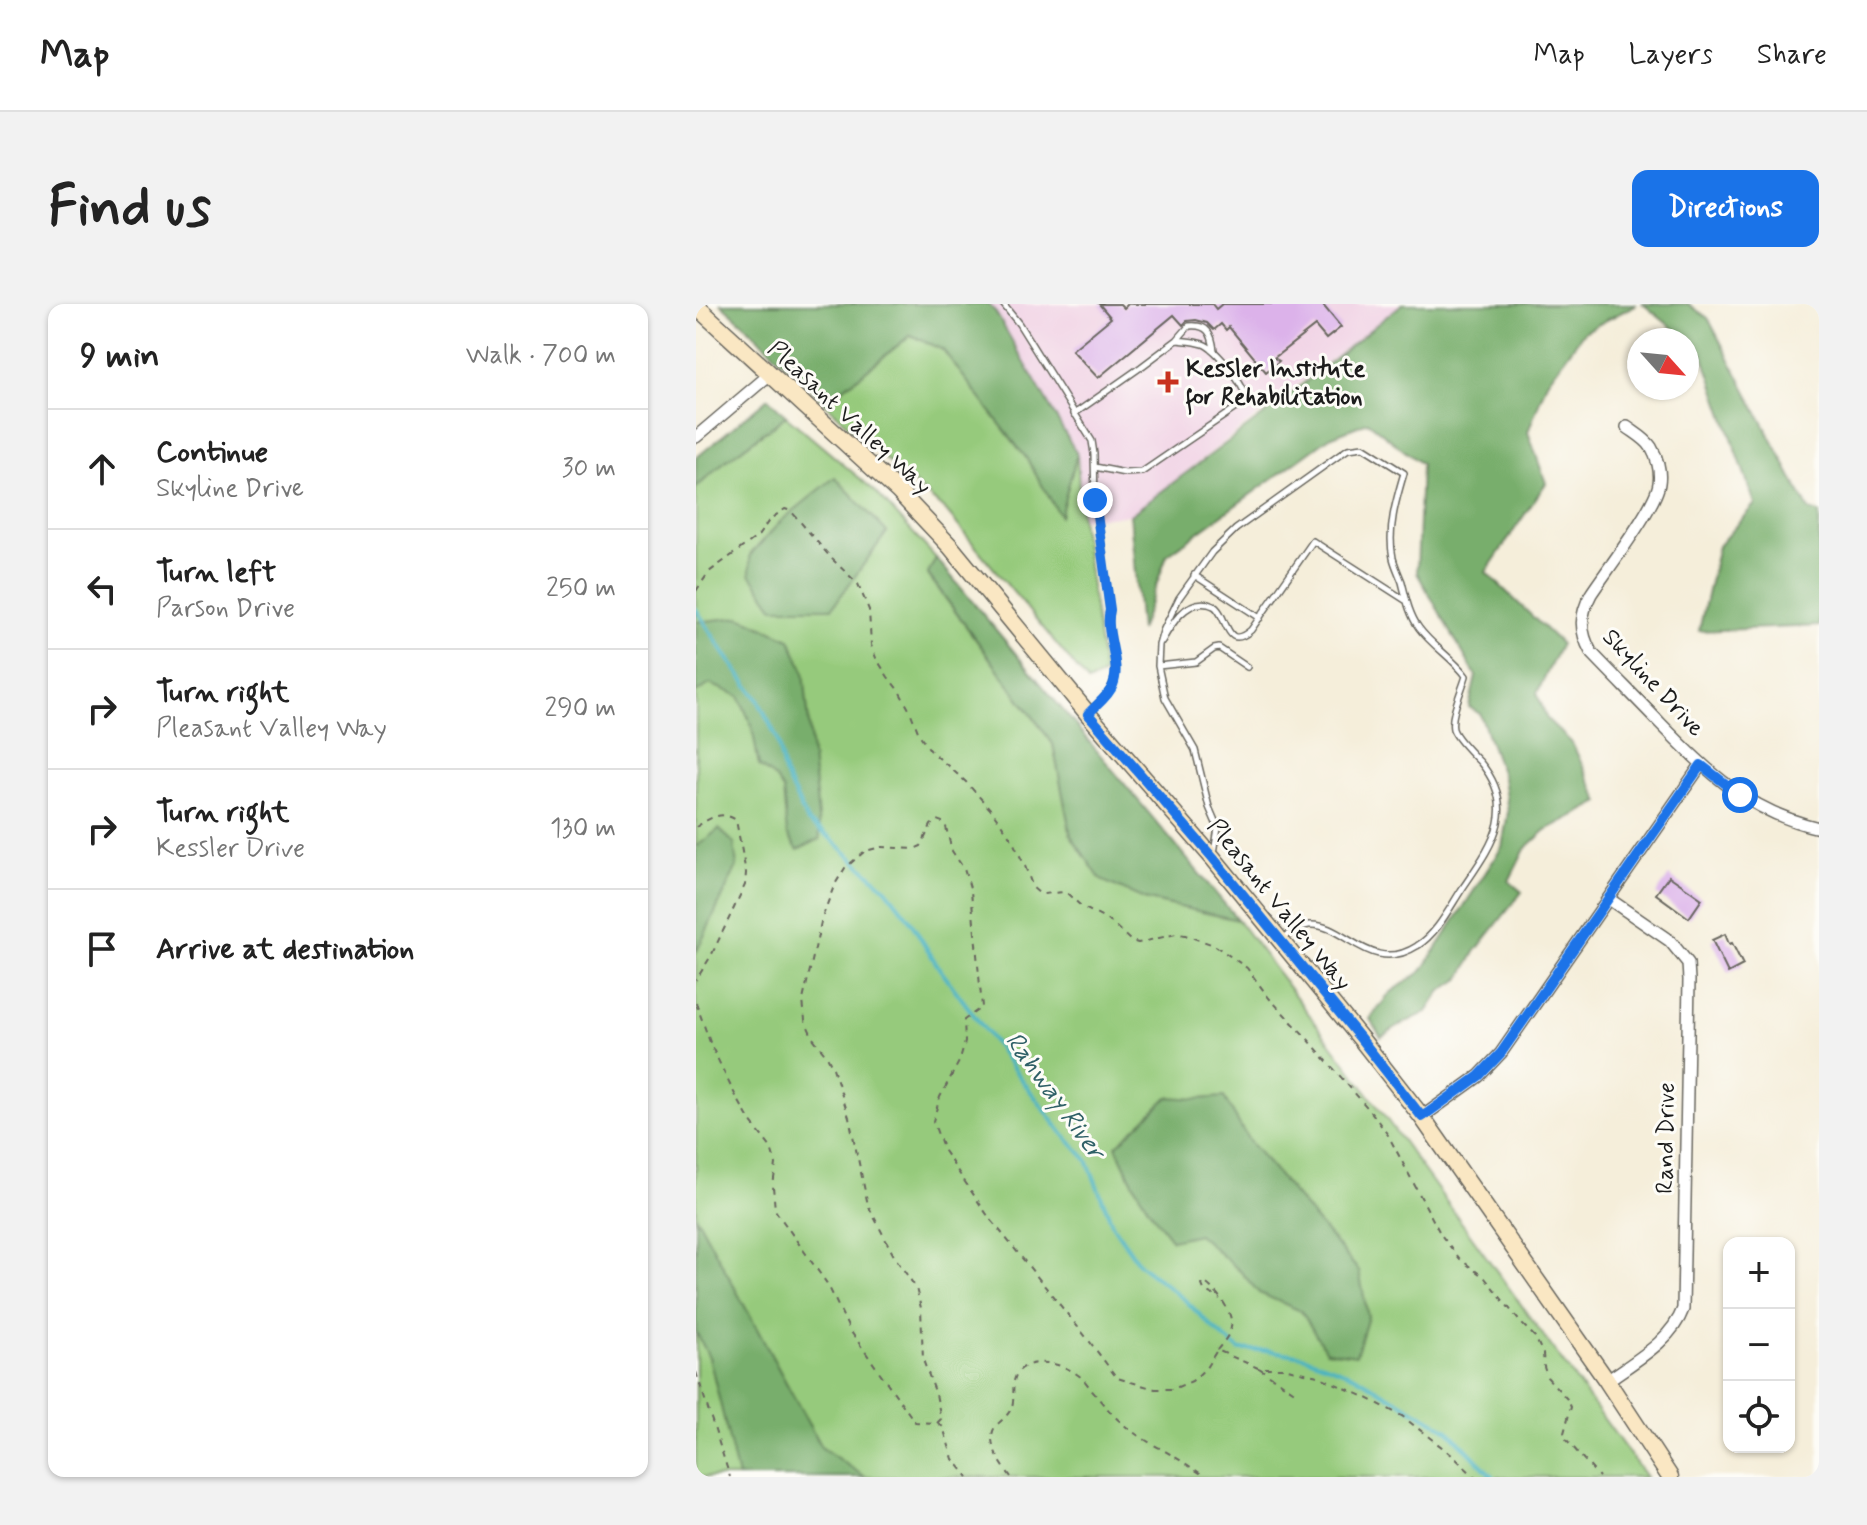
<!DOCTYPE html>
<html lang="en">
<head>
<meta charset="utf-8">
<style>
  body { margin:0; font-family:Mynerve,sans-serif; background:#f2f2f2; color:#222 }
  .controls { position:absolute; right:24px; bottom:24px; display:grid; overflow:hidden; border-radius:16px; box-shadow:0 2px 6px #0004 }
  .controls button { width:72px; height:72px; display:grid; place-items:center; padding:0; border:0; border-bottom:2px solid #e0e0e0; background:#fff; color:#222; font:40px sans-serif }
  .compass { position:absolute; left:931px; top:24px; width:72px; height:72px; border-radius:50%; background:#fff; box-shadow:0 2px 6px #0004; rotate:117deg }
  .stop { position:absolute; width:24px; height:24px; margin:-18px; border:6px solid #1a73e8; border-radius:50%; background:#fff }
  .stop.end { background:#1a73e8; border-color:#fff; box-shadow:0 2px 8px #0008 }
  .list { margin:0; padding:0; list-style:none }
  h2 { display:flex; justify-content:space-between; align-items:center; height:104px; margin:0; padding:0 32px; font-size:34px }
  h2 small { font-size:26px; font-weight:400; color:#767676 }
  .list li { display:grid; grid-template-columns:52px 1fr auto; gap:24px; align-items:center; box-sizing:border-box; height:120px; padding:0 32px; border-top:2px solid #e0e0e0 }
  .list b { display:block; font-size:30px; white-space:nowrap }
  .list p { margin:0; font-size:26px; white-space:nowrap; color:#767676 }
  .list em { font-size:26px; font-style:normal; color:#767676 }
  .icon { flex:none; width:44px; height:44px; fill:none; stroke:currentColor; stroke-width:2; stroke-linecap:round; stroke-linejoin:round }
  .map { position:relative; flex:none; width:1123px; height:1173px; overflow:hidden; border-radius:16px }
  header { display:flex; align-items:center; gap:48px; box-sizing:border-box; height:112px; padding:0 40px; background:#fff; border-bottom:2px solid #e0e0e0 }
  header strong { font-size:38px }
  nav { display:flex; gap:44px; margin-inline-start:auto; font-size:28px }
  .intro { display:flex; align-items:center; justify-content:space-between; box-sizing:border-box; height:192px; padding:0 48px }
  h1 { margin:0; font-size:56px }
  .button { padding:20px 36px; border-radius:16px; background:#1a73e8; color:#fff; font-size:28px; font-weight:700 }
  main { display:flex; gap:48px; padding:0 48px }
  aside { flex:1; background:#fff; border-radius:16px; box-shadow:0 2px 6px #0004 }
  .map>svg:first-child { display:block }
  .built { fill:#f0d0e4 }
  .green { fill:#96ca7c; stroke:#59734c; stroke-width:2 }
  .forest { fill:#78ae6c; stroke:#4a6544; stroke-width:2 }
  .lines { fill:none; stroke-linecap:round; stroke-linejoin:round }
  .stream { stroke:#46b2c2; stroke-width:4 }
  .building { fill:#dcb2ea }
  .service-casing { stroke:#68665e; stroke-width:8 }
  .minor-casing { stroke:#68665e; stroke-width:14 }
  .secondary-casing { stroke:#68665e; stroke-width:19 }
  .path { stroke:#68665e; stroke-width:2; stroke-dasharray:6 6; stroke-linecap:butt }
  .service { stroke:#fff; stroke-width:5 }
  .minor { stroke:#fff; stroke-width:11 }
  .secondary { stroke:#fae7c3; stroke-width:16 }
  .route { stroke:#1a73e8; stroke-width:10 }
  .poi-dot { fill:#c8321e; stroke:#fdfcf7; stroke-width:3 }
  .labels { text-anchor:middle; stroke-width:6; stroke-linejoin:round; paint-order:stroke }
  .poi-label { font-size:24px; font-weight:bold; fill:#1c1c1c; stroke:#fdfcf7; text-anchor:start }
  .street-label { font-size:24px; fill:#1c1c1c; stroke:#fdfcf7 }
  .water-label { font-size:26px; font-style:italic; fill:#2f6067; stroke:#fdfcf7 }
</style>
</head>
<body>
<header>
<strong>Map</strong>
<nav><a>Map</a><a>Layers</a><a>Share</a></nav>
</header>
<div class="intro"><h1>Find us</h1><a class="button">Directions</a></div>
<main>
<aside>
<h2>9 min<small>Walk · 700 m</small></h2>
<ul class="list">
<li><svg class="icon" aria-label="ahead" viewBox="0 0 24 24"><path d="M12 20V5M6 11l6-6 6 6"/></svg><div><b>Continue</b><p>Skyline Drive</p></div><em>30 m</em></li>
<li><svg class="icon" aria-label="left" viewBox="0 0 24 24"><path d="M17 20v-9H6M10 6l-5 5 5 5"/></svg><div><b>Turn left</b><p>Parson Drive</p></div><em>250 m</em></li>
<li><svg class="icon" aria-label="right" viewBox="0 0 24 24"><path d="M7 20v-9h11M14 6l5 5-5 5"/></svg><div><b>Turn right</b><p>Pleasant Valley Way</p></div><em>290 m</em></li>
<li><svg class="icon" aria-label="right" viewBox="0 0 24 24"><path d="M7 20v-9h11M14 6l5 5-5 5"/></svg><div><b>Turn right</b><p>Kessler Drive</p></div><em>130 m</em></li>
<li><svg class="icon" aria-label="arrive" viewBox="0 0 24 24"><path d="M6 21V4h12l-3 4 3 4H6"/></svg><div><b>Arrive at destination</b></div></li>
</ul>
</aside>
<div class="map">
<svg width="1123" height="1173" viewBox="0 0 1123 1173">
  <rect width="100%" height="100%" fill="#fdfcf7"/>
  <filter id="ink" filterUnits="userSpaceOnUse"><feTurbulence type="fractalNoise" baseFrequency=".0125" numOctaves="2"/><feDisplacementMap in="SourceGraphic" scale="16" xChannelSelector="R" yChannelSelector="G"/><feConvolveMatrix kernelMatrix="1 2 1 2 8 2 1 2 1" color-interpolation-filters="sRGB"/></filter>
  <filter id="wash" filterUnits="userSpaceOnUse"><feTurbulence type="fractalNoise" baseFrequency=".006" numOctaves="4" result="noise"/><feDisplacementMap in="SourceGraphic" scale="32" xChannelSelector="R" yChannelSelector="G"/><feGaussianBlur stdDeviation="1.8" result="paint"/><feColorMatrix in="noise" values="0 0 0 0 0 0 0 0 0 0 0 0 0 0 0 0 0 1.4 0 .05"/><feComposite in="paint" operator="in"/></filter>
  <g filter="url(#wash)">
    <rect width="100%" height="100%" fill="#f5eeda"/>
    <path class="built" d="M293,0H706L434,211L385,215L381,150L299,7Z"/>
    <path class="green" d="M215,31L247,46L331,155L364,211L381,150L385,215L408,370L392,378L250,207L168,137L129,99Z
      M90,112L180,188L240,254L232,271L357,440L375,532L448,595L542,616L655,766L950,1173H0V184L28,158Z"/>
    <path class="forest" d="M25,0H292L299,7L381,150L364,212L331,155L247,46L215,31L129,99L49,21Z
      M706,0H941L888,28L851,78L832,128L850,179L790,268L865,340L841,389L851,415L876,439L904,498L850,526L829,545L813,577L826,588L779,648L765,674L744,688L731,708L702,722L685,733L674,715L694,689L726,667L806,543L812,508L807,474L784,410L773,403L780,372L721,269L725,160L672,118L634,133L471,251L444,327L434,211L573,107Z
      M947,0H992L1012,14L1113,206L1123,209V322L1003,327L1022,242L1059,200L1006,48Z
      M72,94L90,112L28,158L0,184V154Z
      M139,173L191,228L136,304H78L54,270V251L85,217Z
      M240,254L542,616L448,595L405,576L375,532L357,440L232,270Z
      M44,313L94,335L108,367L124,535L102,546L91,530L87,486L78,473L63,462L56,422L43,392L14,380L0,389V318Z
      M23,525L38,539L41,562L0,649V543Z
      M472,793L501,795L528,793L553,837L663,967L672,1013L660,1051L630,1047L605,1007L563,989L545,968L502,930L476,936C450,904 436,880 420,842Z
      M0,912L125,1143L169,1173H42L13,1053L0,1028Z"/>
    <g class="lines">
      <path class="stream" d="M0,305L28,349L61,394L81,434L88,469L112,518L132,532L189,584L213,615L243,664L314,760L367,830L391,856L417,922L443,960L489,996L520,1027L544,1046H570L607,1052L659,1072L752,1126L797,1173"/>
    </g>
    <g id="blocks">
      <path class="building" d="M403,0H424L428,4L432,0H516L520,5L526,0H626L645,23L630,35L619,22L578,54L583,57L570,68L533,23L530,26L525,20L518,26L511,19L500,16L491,17L487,21L478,11L402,74L376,46L415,14Z
        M973,572L1006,595L993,614L960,590Z
        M1029,630L1033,640L1036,639L1047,661L1032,669L1016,636Z"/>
    </g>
  </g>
  <g filter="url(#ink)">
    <use href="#blocks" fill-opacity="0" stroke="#68665e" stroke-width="2"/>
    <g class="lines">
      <g class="service-casing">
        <path id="service" d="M307,0L323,20L396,137L398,150L399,196L414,306C408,331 428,361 415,384C410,394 400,401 393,409
          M378,110L445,63L481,36L493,22C512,20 516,30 518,46
          M399,163L429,169L446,168L547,99L550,95C549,82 521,45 507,40C499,37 489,37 481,36
          M498,271L564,314
          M466,337C475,321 490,295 512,300C518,302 519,302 522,306C532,319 532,346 555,326L617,237L709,296
          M462,362L500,358L518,345L523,344L551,363
          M518,549L522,524L513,503L499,446L469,394L462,362L463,341L467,327L483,294L516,248L540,225L652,145L667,143L708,169C700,196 691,226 697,254C699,262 703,270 706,278C710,294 713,310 723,324C736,342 757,354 770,372C766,386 754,411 757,425C760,434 777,451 784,458C824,506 795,542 766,585C754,603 741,630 721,642C674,672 648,618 613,621C604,622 593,630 586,635"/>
      </g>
      <g class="minor-casing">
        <path id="minor" d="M931,123C939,129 950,135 955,143C961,153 965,167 963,179C961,201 910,267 895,290C884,311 883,326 895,348C918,372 941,395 964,419C1013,469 1053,508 1123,524
          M0,133L73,71
          M726,813L783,772L805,749L1005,461
          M911,1077C938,1057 975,1038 987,1005L993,676L992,659L974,637L913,595"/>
      </g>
      <g class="secondary-casing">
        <path id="secondary" d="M0,2L202,187L254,242L392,410L517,554L665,735L726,813L911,1077L974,1173"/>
      </g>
      <path class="path" d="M0,287L13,268L62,232L74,215L89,205L95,207L135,254L162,280L173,306L175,341L180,354L192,373L203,387L214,407L223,430L234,446L270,478L296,507L315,534L329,562L337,584L343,589L347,590L368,588L372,590L385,602L416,619L435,637L442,639L480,630L489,631L518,641L551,664L573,694L611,734L676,809L692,831L745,931L764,955L789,974L825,1019L839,1033L847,1050L848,1063L851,1073L871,1095L875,1103L868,1129L870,1135L903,1173
        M0,523C14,514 25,506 40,516L50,569L49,581L15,652L0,676
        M0,699L15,741L36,785L54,817L75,844L80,860L77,882L79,906L132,981L153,1025L219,1118L241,1119L245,1115L240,1090L227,1056L225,1004L220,984L198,952L172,901L153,813L137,764L131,752L117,734L109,716L107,696L126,614L138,582L149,564L169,547L185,543L218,545L225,542L235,521L241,516L249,519L256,547L268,565L275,587L286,703L268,716L269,738L264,756L244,793L237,817L248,847L292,912L394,1038L421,1074L459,1085H477L496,1077L510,1064L521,1046L562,1064H587L622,1072L671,1094L706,1112L756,1151L779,1173
        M521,1046C526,1040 534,1031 535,1023C538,1008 520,986 508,978L506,981L508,986L524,995
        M563,1064L600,1089
        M0,1068L34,1173
        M242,1119L247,1123L257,1155L272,1173
        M315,1173C306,1161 289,1138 299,1123C304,1117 311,1113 315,1105C321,1092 312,1076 325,1065C342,1052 372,1061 387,1075C391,1079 394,1085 398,1089C409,1103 423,1118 437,1128C447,1135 458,1141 469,1147C483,1155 496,1164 510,1173"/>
      <use href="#service" class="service"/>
      <use href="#minor" class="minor"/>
      <use href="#secondary" class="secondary"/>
    </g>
  </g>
  <g class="lines" filter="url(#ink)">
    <path class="route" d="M399,196L414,306C408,330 426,359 417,381C413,392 400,401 392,410L517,554L665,735L726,813L783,772L805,749L1005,461L1044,491"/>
  </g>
  <path class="poi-dot" d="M468 66h8v8h8v8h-8v8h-8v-8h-8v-8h8z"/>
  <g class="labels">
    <g class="poi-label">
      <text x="490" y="72">Kessler Institute<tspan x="490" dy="28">for Rehabilitation</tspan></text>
    </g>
    <g class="street-label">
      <text transform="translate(154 113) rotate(43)" y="8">Pleasant Valley Way</text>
      <text transform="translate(958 378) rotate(47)" y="8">Skyline Drive</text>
      <text transform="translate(584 600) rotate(51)" y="8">Pleasant Valley Way</text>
      <text transform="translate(969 834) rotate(-89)" y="8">Rand Drive</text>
    </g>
    <g class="water-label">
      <text transform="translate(360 791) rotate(54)" y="9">Rahway River</text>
    </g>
  </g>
</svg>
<div class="controls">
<button>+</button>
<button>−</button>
<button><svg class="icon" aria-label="locate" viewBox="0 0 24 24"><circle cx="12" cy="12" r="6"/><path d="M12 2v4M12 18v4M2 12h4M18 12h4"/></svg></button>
</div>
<svg class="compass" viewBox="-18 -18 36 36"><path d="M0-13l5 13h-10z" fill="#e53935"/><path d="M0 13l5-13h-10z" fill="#767676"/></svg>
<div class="stop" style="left:1044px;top:491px"></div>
<div class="stop end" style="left:399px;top:196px"></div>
</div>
</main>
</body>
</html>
